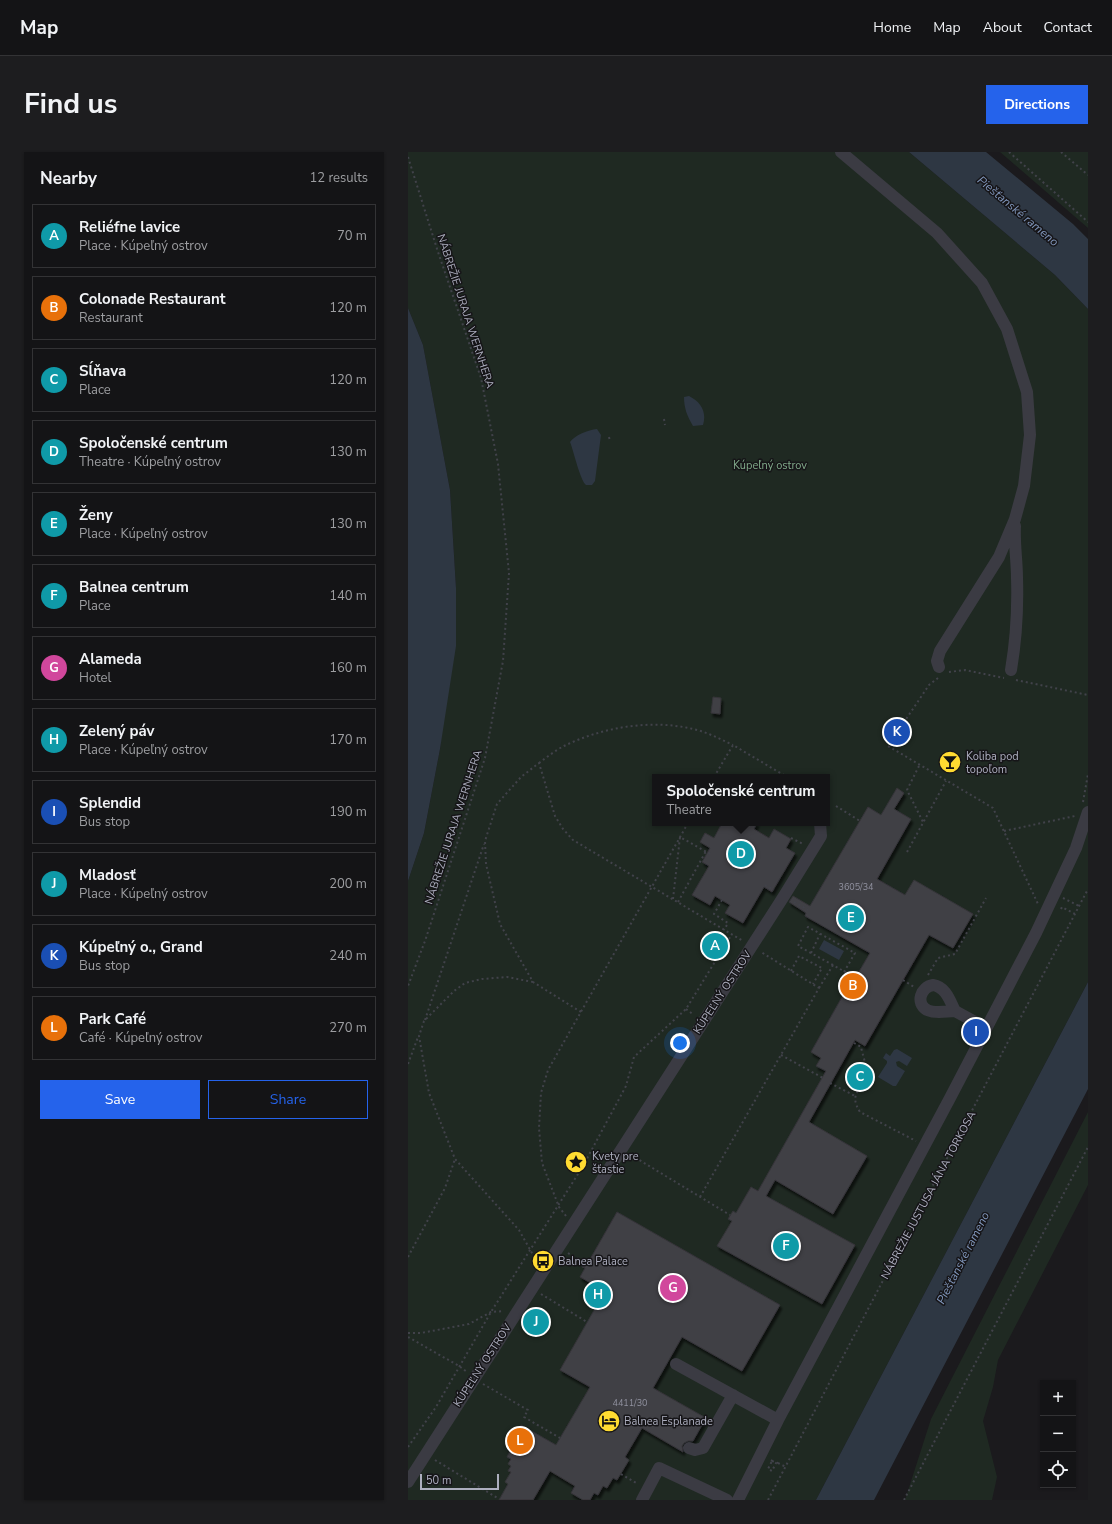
<!DOCTYPE html>
<html lang="en">
<head>
<meta charset="utf-8">
<style>
  body { margin:0; font-family:"Nunito Sans",sans-serif; background:#1d1d1f; color:#f1f3f6 }
  .controls { position:absolute; right:12px; bottom:12px; display:grid; overflow:hidden; border-radius:0px; box-shadow:0 1px 3px #0004 }
  .controls button { width:36px; height:36px; display:grid; place-items:center; padding:0; border:0; border-bottom:1px solid #333335; background:#141416; color:#f1f3f6; font:20px sans-serif }
  .scale { position:absolute; left:12px; bottom:10px; width:79px; box-sizing:border-box; padding-left:4px; border:2px solid #acaebe; border-top:0; font-size:11px; line-height:14px; white-space:nowrap; color:#acaebe; -webkit-text-stroke:3px #161518; paint-order:stroke }
  .you { position:absolute; left:272px; top:891px; width:14px; height:14px; margin:-10px; border:3px solid #fff; border-radius:50%; background:#1a73e8; box-shadow:0 0 0 6px #1a73e833 }
  .badge { display:grid; place-items:center; width:26px; height:26px; border-radius:50%; background:#2563eb; color:#fff; font-size:13px; font-weight:700 }
  .pin { position:absolute; translate:-50% -50%; border:2px solid #fff; box-shadow:0 1px 4px #0006 }
  .popup { position:absolute; left:244px; top:622px; width:178px; height:52px; box-sizing:border-box; display:grid; place-content:center; border-radius:0px; background:#141416; filter:drop-shadow(0 1px 3px #0005); font-size:13px; white-space:nowrap; color:#9d9ea1 }
  .popup b { font-size:15px; color:#f1f3f6 }
  .popup::after { content:''; position:absolute; left:50%; top:100%; margin-left:-8px; border:8px solid transparent; border-top-color:#141416 }
  .list { margin:0; padding:0; list-style:none }
  h2 { display:flex; justify-content:space-between; align-items:center; height:52px; margin:0; padding:0 16px; font-size:17px }
  h2 small { font-size:13px; font-weight:400; color:#9d9ea1 }
  .list li { display:grid; grid-template-columns:26px 1fr auto; gap:12px; align-items:center; box-sizing:border-box; height:64px; margin:0 8px 8px; padding:0 8px; border:1px solid #333335; border-radius:0px }
  .list b { display:block; font-size:15px; white-space:nowrap }
  .list p { margin:0; font-size:13px; white-space:nowrap; color:#9d9ea1 }
  .list em { font-size:13px; font-style:normal; color:#9d9ea1 }
  .actions { display:flex; gap:8px; padding:12px 16px }
  .actions a { flex:1; padding:9px 0; border:1px solid #2563eb; border-radius:0px; text-align:center; font-size:14px; color:#2563eb }
  .actions .main { background:#2563eb; color:#fff }
  .icon { flex:none; width:22px; height:22px; fill:none; stroke:currentColor; stroke-width:2; stroke-linecap:round; stroke-linejoin:round }
  .map { position:relative; flex:none; width:680px; height:1348px; overflow:hidden; border-radius:0px }
  header { display:flex; align-items:center; gap:24px; box-sizing:border-box; height:56px; padding:0 20px; background:#141416; border-bottom:1px solid #333335 }
  header strong { font-size:19px }
  nav { display:flex; gap:22px; margin-inline-start:auto; font-size:14px }
  .intro { display:flex; align-items:center; justify-content:space-between; box-sizing:border-box; height:96px; padding:0 24px }
  h1 { margin:0; font-size:28px }
  .button { padding:10px 18px; border-radius:0px; background:#2563eb; color:#fff; font-size:14px; font-weight:700 }
  main { display:flex; gap:24px; padding:0 24px }
  aside { flex:1; background:#141416; border-radius:0px; box-shadow:0 1px 3px #0004 }
  .map>svg:first-child { display:block }
  .green { fill:#1f2922; fill-rule:evenodd }
  .water { fill:#2e3743 }
  .building { fill:#403f45; stroke:#353439; filter:url(#shadow) }
  .lines { fill:none; stroke-linecap:round; stroke-linejoin:round }
  .path { stroke:#41424a; stroke-width:2; stroke-dasharray:2 3; stroke-linecap:butt }
  .minor { stroke:#3b3b43; stroke-width:12 }
  .path-bridge { stroke:#41424a; stroke-width:2; stroke-dasharray:2 3; stroke-linecap:butt }
  .labels { text-anchor:middle; stroke-width:3; stroke-linejoin:round; paint-order:stroke }
  .number-label { font-size:9px; fill:#9192a0 }
  .street-label { font-size:11px; fill:#acaebe; stroke:#161518 }
  .park-label { font-size:11px; fill:#81aa8a; stroke:#161518 }
  .poi-label { font-size:11px; fill:#acaebe; stroke:#161518; text-anchor:start }
  .water-label { font-size:12px; font-style:italic; fill:#8096bb; stroke:#161518 }
</style>
</head>
<body>
<header>
<strong>Map</strong>
<nav><a>Home</a><a>Map</a><a>About</a><a>Contact</a></nav>
</header>
<div class="intro"><h1>Find us</h1><a class="button">Directions</a></div>
<main>
<aside>
<h2>Nearby<small>12 results</small></h2>
<ul class="list">
<li><span class="badge" style="background:#0f9aa8">A</span><div><b>Reliéfne lavice</b><p>Place · Kúpeľný ostrov</p></div><em>70 m</em></li>
<li><span class="badge" style="background:#e8710a">B</span><div><b>Colonade Restaurant</b><p>Restaurant</p></div><em>120 m</em></li>
<li><span class="badge" style="background:#0f9aa8">C</span><div><b>Sĺňava</b><p>Place</p></div><em>120 m</em></li>
<li><span class="badge" style="background:#0f9aa8">D</span><div><b>Spoločenské centrum</b><p>Theatre · Kúpeľný ostrov</p></div><em>130 m</em></li>
<li><span class="badge" style="background:#0f9aa8">E</span><div><b>Ženy</b><p>Place · Kúpeľný ostrov</p></div><em>130 m</em></li>
<li><span class="badge" style="background:#0f9aa8">F</span><div><b>Balnea centrum</b><p>Place</p></div><em>140 m</em></li>
<li><span class="badge" style="background:#d1479c">G</span><div><b>Alameda</b><p>Hotel</p></div><em>160 m</em></li>
<li><span class="badge" style="background:#0f9aa8">H</span><div><b>Zelený páv</b><p>Place · Kúpeľný ostrov</p></div><em>170 m</em></li>
<li><span class="badge" style="background:#1a4fb4">I</span><div><b>Splendid</b><p>Bus stop</p></div><em>190 m</em></li>
<li><span class="badge" style="background:#0f9aa8">J</span><div><b>Mladosť</b><p>Place · Kúpeľný ostrov</p></div><em>200 m</em></li>
<li><span class="badge" style="background:#1a4fb4">K</span><div><b>Kúpeľný o., Grand</b><p>Bus stop</p></div><em>240 m</em></li>
<li><span class="badge" style="background:#e8710a">L</span><div><b>Park Café</b><p>Café · Kúpeľný ostrov</p></div><em>270 m</em></li>
</ul>
<div class="actions"><a class="main">Save</a><a>Share</a></div>
</aside>
<div class="map">
<svg width="680" height="1348" viewBox="0 0 680 1348">
  <defs>
    <filter id="shadow"><feDropShadow dx="2" dy="3.5" stdDeviation="1" flood-color="#0009"/></filter>
  </defs>
  <rect width="100%" height="100%" fill="#1b1a1d"/>
  <path class="green" d="M0,0H501L647,123L680,157V830L408,1348H0V729L16,681L32,597L48,436L42,338L15,193L0,156ZM247,625H419V671H247Z
    M592,0H680V76Z
    M680,960V1033L590,1208L585,1235L575,1269L589,1325L584,1348H497L523,1267Z"/>
  <path class="water" d="M501,0H578L665,72L680,87V157L647,123Z
    M0,156L15,193L42,338L48,436V494L32,597L16,681L0,729Z
    M281,244C293,250 299,260 295,273L285,274C279,264 276,256 276,245Z
    M189,277L193,283L187,329L184,333H178C172,328 166,300 162,290C167,283 180,278 189,277Z
    M416,788L436,799L431,808L411,797Z
    M680,830V937L466,1348H408Z
    M489,897L504,906L499,914L491,909L488,910L489,914L497,919L488,934H485L470,925L479,911V909L475,906L478,901L482,904L486,898Z"/>
  <path class="building" d="M305,545L313,546L312,562L303,561Z
    M489,636L496,641L486,657L503,667L469,727L497,743L506,728L565,762L545,796L521,783L457,894L447,888L401,970L459,1004L425,1062L367,1028L358,1044L447,1093L414,1152L309,1094L324,1069L320,1067L325,1059L328,1061L343,1035L350,1039L418,919L408,914L413,906L403,900L447,822L449,823L462,801L397,764L398,761L381,750L385,744L402,754L460,655L473,663Z
    M314,671H349L346,677L361,686L366,677L383,687L378,696L387,701L364,740L356,735L335,771L317,761L322,753L307,744L302,753L284,743L301,714L294,710L302,696L292,690L297,681L306,686Z
    M209,1060L372,1153L334,1219L274,1185L245,1236L298,1266L285,1289H280L276,1291L274,1294L275,1300L234,1276L217,1305L221,1308L209,1328L205,1326L199,1336L195,1334L190,1343L186,1341L182,1348H175L163,1341L167,1334L142,1319L125,1348H91L100,1332L97,1330L103,1320L100,1319L103,1314L100,1312L103,1307L99,1305L102,1299L99,1297L113,1273L148,1293L182,1235L152,1218L197,1139L172,1125L177,1116L174,1115L178,1107L181,1109Z"/>
  <g class="lines">
    <path class="path" d="M601,0L680,70
      M653,0L680,23
      M0,5L30,100L73,226L90,312L101,421L95,509L77,606L17,789L0,834
      M256,267L257,273
      M201,285L202,289
      M541,520L557,518L596,526
      M530,526L521,533L480,594L585,656L630,752
      M608,528L680,543
      M131,611C139,605 148,598 156,594C195,575 243,567 285,577C299,580 312,587 325,593
      M511,614L499,638L515,670
      M306,625L325,593L379,625
      M675,650L680,622
      M428,654L452,669
      M596,679L667,664
      M383,686L395,692
      M499,700L538,629
      M357,733L366,738
      M655,746L671,754
      M265,747L272,685L304,703
      M314,748L306,762L320,771L316,778
      M270,750L298,699
      M386,750L400,758
      M653,757L654,755L667,762
      M403,801L412,782
      M425,813L390,794L400,775L447,801L436,820
      M383,819L391,804L414,816L405,832
      M520,823L530,806L547,802L578,746
      M495,828L506,835
      M125,830L99,825L74,827L57,831L46,839L16,869L11,884L21,941L47,1007L111,1078L129,1110
      M411,836L425,813L446,825
      M278,857L286,863
      M173,860L125,830L92,772L78,712L77,689L89,652L113,625L131,611L147,664L155,677L165,688L335,789
      M17,868L76,692
      M446,891L453,895C454,901 460,917 458,923C454,939 440,941 452,960L508,989
      M373,903L415,926
      M0,912L10,885
      M422,931L447,944
      M223,1003L322,1063
      M292,1045L411,836L353,800
      M158,1064L151,1055L134,1011L131,976L133,941L140,918L280,671
      M160,1101L176,1111
      M0,1105L37,1036L47,1007
      M133,1142L179,1170
      M0,1181H13L61,1172L83,1160L96,1159
      M0,1185L51,1214L59,1220
      M75,1232L120,1258L116,1265L152,1286
      M0,1295L28,1255L83,1160L175,1014L218,934L226,905L278,857L324,782
      M27,1308L91,1347
      M363,1308L368,1311L364,1319L360,1317L364,1309
      M370,1311L378,1315
      M213,1322L230,1332
      M360,1348L680,737
      M496,1348L680,995"/>
    <path class="minor" d="M433,0L529,81L574,131L599,177L619,240L622,283L616,334L607,367L591,405L532,499L529,509L531,515
      M603,518C608,488 610,457 609,426C609,409 606,392 607,374
      M525,833C538,835 542,849 547,859C539,859 527,862 519,858C507,851 513,835 525,833Z
      M547,859L578,876
      M268,1212L370,1268
      M281,1296L287,1298L295,1296L325,1243
      M0,1330L376,744L413,684L412,671
      M234,1348L251,1316L319,1348
      M330,1348L370,1268L542,946L628,781L668,696L680,660"/>
    <path class="path-bridge" d="M364,1309L370,1311"/>
  </g>
  <defs>
    <g id="bar-disc" transform="scale(1.15)"><circle r="9.5" fill="#ffdb31" stroke="#161518"/><path d="M-6-5H6L.8 .8V4.5H3.5V6h-7V4.5H-.8V.8Z" fill="#111"/></g>
    <g id="sight-disc" transform="scale(1.15)"><circle r="9.5" fill="#ffdb31" stroke="#161518"/><path d="M0-6L1.8-2.2L6-1.7L2.9 1.2L3.7 5.4L0 3.3L-3.7 5.4L-2.9 1.2L-6-1.7L-1.8-2.2Z" fill="#111"/></g>
    <g id="bus-disc" transform="scale(1.15)"><circle r="9.5" fill="#ffdb31" stroke="#161518"/><path d="M-5-6H5V4H4V6H2V4H-2V6H-4V4H-5ZM-3.5-4V0h7V-4ZM-3.5 1.2v1.5H-2V1.2ZM2 1.2v1.5H3.5V1.2Z" fill="#111"/></g>
    <g id="hotel-disc" transform="scale(1.15)"><circle r="9.5" fill="#ffdb31" stroke="#161518"/><path d="M-6-4.5h1.5V1H6V5H4.5V3h-9V5H-6ZM-4 0a1.8 1.8 0 1 1 3.6 0ZM.5 0V-2.5h3Q6-2.5 6 0Z" fill="#111"/></g>
  </defs>
  <g fill-rule="evenodd">
    <use href="#bar-disc" x="542" y="610"/>
    <use href="#sight-disc" x="168" y="1010"/>
    <use href="#bus-disc" x="135" y="1109"/>
    <use href="#hotel-disc" x="201" y="1269"/>
  </g>
  <g class="labels">
    <g class="number-label">
      <text x="448" y="738">3605/34</text>
      <text x="222" y="1254">4411/30</text>
    </g>
    <g class="street-label">
      <text transform="translate(58 159) rotate(72)" y="4">NÁBREŽIE JURAJA WERNHERA</text>
      <text transform="translate(45 675) rotate(-72)" y="4">NÁBREŽIE JURAJA WERNHERA</text>
      <text transform="translate(314 840) rotate(-57)" y="4">KÚPEĽNÝ OSTROV</text>
      <text transform="translate(520 1043) rotate(-62)" y="4">NÁBREŽIE JUSTUSA JÁNA TORKOSA</text>
      <text transform="translate(74 1213) rotate(-57)" y="4">KÚPEĽNÝ OSTROV</text>
    </g>
    <g class="park-label">
      <text x="362" y="317">Kúpeľný ostrov</text>
    </g>
    <g class="poi-label">
      <text x="558" y="608">Koliba pod<tspan x="558" dy="13">topoľom</tspan></text>
      <text x="184" y="1008">Kvety pre<tspan x="184" dy="13">šťastie</tspan></text>
      <text x="150" y="1113">Balnea Palace</text>
      <text x="216" y="1273">Balnea Esplanade</text>
    </g>
    <g class="water-label">
      <text transform="translate(610 59) rotate(40)" y="4">Piešťanské rameno</text>
      <text transform="translate(555 1106) rotate(-63)" y="4">Piešťanské rameno</text>
    </g>
  </g>
</svg>
<div class="controls">
<button>+</button>
<button>−</button>
<button><svg class="icon" aria-label="locate" viewBox="0 0 24 24"><circle cx="12" cy="12" r="6"/><path d="M12 2v4M12 18v4M2 12h4M18 12h4"/></svg></button>
</div>
<div class="scale">50 m</div>
<div class="you"></div>
<div class="pin badge" style="left:307px;top:794px;background:#0f9aa8">A</div>
<div class="pin badge" style="left:445px;top:834px;background:#e8710a">B</div>
<div class="pin badge" style="left:452px;top:925px;background:#0f9aa8">C</div>
<div class="pin badge" style="left:333px;top:702px;background:#0f9aa8">D</div>
<div class="popup"><b>Spoločenské centrum</b>Theatre</div>
<div class="pin badge" style="left:443px;top:766px;background:#0f9aa8">E</div>
<div class="pin badge" style="left:378px;top:1094px;background:#0f9aa8">F</div>
<div class="pin badge" style="left:265px;top:1136px;background:#d1479c">G</div>
<div class="pin badge" style="left:190px;top:1143px;background:#0f9aa8">H</div>
<div class="pin badge" style="left:568px;top:880px;background:#1a4fb4">I</div>
<div class="pin badge" style="left:128px;top:1170px;background:#0f9aa8">J</div>
<div class="pin badge" style="left:489px;top:580px;background:#1a4fb4">K</div>
<div class="pin badge" style="left:112px;top:1289px;background:#e8710a">L</div>
</div>
</main>
</body>
</html>
